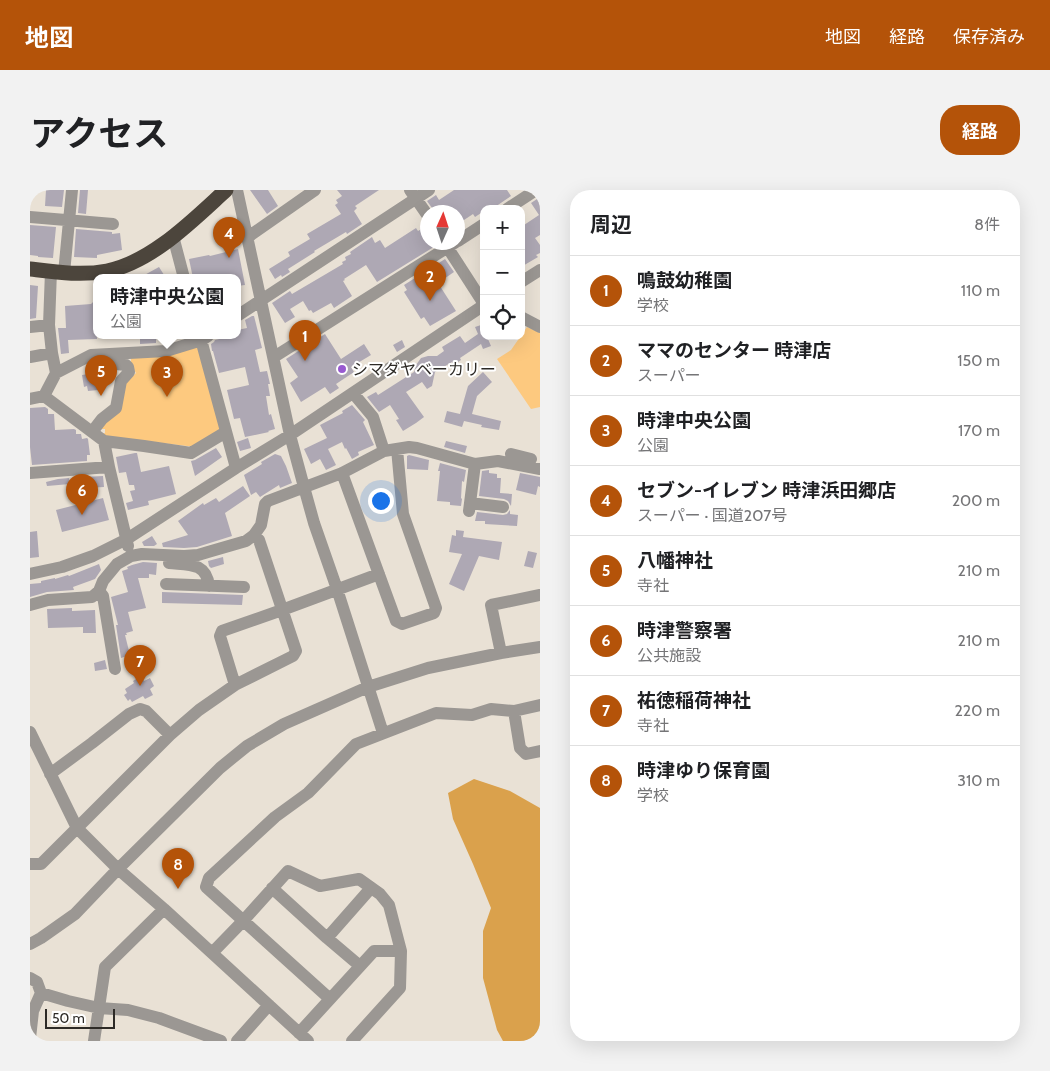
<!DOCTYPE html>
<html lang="ja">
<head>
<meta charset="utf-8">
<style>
  body { margin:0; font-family:Cabin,"Noto Sans JP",sans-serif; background:#f2f2f2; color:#202124 }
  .controls { position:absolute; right:15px; top:15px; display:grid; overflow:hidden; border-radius:10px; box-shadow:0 5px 20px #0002 }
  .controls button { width:45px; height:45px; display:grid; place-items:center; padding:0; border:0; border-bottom:1px solid #e0e0e0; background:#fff; color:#202124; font:25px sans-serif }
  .compass { position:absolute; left:390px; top:15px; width:45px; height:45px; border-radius:50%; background:#fff; box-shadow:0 5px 20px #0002; rotate:3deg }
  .scale { position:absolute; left:15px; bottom:12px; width:70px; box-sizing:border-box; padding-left:5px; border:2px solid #2d2a26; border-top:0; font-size:14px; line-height:18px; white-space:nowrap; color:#2d2a26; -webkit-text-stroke:4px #fff; paint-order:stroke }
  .you { position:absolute; left:350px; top:310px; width:18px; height:18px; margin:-12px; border:4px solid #fff; border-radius:50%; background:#1a73e8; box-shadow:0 0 0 8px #1a73e833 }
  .badge { display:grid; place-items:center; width:32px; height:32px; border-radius:50%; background:#b45309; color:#fff; font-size:16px; font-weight:700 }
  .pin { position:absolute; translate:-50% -41px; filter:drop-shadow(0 1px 2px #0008) }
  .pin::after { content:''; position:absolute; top:26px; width:18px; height:15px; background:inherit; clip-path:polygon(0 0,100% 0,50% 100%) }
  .popup { position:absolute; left:63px; top:84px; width:148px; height:65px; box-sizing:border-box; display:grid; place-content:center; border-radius:10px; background:#fff; filter:drop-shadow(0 1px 4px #0005); font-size:16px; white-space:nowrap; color:#757577 }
  .popup b { font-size:19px; color:#202124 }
  .popup::after { content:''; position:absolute; left:50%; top:100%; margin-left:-10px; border:10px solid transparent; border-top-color:#fff }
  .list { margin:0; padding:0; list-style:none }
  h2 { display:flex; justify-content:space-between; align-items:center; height:65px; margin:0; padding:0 20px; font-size:21px }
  h2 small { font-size:16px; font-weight:400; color:#757577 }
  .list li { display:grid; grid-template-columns:32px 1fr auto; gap:15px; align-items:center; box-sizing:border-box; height:70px; padding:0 20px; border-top:1px solid #e0e0e0 }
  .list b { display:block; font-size:19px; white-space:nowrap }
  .list p { margin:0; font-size:16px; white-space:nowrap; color:#757577 }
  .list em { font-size:16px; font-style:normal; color:#757577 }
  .icon { flex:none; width:28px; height:28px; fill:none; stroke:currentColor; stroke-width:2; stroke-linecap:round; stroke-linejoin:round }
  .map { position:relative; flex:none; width:510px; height:851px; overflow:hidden; border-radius:20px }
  header { display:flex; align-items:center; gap:30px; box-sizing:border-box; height:70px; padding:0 25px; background:#b45309; color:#fff }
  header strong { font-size:24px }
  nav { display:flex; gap:28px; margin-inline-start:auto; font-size:18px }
  .intro { display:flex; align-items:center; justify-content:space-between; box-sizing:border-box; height:120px; padding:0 30px }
  h1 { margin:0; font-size:35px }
  .button { padding:12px 22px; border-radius:20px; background:#b45309; color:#fff; font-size:18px; font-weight:700 }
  main { display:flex; gap:30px; padding:0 30px }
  aside { flex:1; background:#fff; border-radius:20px; box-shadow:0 5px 20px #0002 }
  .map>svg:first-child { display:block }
  .green { fill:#fdc97f }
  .forest { fill:#daa14c }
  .building { fill:#aea8b4 }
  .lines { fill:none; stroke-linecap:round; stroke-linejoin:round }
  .minor { stroke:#9b9793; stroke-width:12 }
  .highway { stroke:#4c453c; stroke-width:15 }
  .poi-dot { fill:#985ad0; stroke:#fff; stroke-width:2 }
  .labels { text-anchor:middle; stroke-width:4; stroke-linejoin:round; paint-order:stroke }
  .poi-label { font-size:16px; fill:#2d2a26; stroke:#fff; text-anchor:start }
</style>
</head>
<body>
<header>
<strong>地図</strong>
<nav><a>地図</a><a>経路</a><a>保存済み</a></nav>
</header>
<div class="intro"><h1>アクセス</h1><a class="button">経路</a></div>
<main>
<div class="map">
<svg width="510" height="851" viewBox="0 0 510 851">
  <rect width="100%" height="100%" fill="#e9e1d5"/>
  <path class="green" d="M497,137L510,143V217L501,219L467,169L481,160Z
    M168,157L191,237L187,244L166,257L71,246V244L75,243V239H70L93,195L106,183L101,175V167Z"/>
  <path class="forest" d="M444,589L480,601L510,618V851H473L467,840L453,788V741L461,718L443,674L423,629L418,603Z"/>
  <path class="building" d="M16,0H34L32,17L15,16Z
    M50,0H58L56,24L48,23Z
    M220,0H238L248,16L237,24Z
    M307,0H349L325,16L327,18L324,21L332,34L317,44L316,42L284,61L285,62L258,79L260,82L252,87L251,85L245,89L239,79L260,66L258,62L280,49L277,44L311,24L305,15L308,13L306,10L312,6Z
    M424,0H477L481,6L462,19H454V21L445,27L443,24L428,34V22H405L397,11L406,5L409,10Z
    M510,7V45L505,48L510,55V63L506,65L508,67L491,77V37L509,25L501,13Z
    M0,35L26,37L23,68L8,67V66L0,65Z
    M398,35V52H406L407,55L347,92L336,75L314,89L315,90L313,91L322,106L304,118L301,113L283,123L281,120L279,121L273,111L260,119L265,127L255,133L242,113L260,101L262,104L313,74L312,72L316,70L315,67L321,64L320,62L342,47L345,53L350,50L355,58L386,38L388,41Z
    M46,39L82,42V44L90,43L92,60L67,65V68L44,67Z
    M208,59L215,95L207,96V88H163L159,69L179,65L180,66Z
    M415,69L424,82L408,93L426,121L400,136L394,127L391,129L374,102L377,100L374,95Z
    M129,77L136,88H109Z
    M0,95L8,96L6,128L0,129Z
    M67,108V149L38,150L39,163L31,164L28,138H36L35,116L61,114Z
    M222,126H224L232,158L225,160L230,182L237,181L240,194H238L240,206H236L239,225L241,224L245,239L238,241L239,242L215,247L210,228L204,229L197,200L219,195L215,177L189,183L183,161H182L181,154L184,152L185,150L198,147V146H207V140L217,138L215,130Z
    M454,134V146H462L458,149L461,156L453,159L451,154L430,168L431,170L424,175L422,172L405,182L402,196L397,199L392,192L376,202L394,227L386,233L373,241L366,230L369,229L360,215L349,222L337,207L346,202L348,205L384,182L386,175L391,168L398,166H407L414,161L412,157L430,146L435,153L448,144L445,137Z
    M295,144L311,169L334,154L341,165L321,177L324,182L306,194L309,198L300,204L295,197L271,212L260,193L268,187L256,169Z
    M110,146H126V153L110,154Z
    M372,150L375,157L367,162L363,155Z
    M453,182L462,192L447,206L442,224L471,231L469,240L451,237L452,235L434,231L432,237L414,232L417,221L430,224L438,196Z
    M65,183L68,200L58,201L57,196L54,197L52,185Z
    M322,215L335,230L333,232L344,255L328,262L329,265L322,269L316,258L315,259L312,252L298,259L306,275L296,280L290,269L281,274L274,259L297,248L290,235L313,223L312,221Z
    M15,217L18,219V224H24L25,240L44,239L46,240V244H51L52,249L57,248L58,249L60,265H57V271L2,275L0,257V218Z
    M218,248L221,258L210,261L207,252Z
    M416,251L437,256L435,263L414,257Z
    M186,258L192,267L165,286L161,271L165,270Z
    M105,263H107L111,282L139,276L146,304L118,311L119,315L98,320L96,313L103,311L100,301L105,300L104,295H99L96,282L89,283L86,267Z
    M245,264L251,266L256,276L262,293L250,298L249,295L230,307L226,302L221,305L214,285L232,274L231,272Z
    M379,265L399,270L398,280L377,279V266Z
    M410,273L436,280L434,292L432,291L431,308L432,309L431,316L420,315V312L407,311L410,281H408Z
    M459,280V283L467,284V288H471L470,303L482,304L481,316L478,311L474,309L449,306L452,281Z
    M490,283L510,287V297L508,296L506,305L486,300Z
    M73,286L74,297L55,298L54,287Z
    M39,288L40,294L17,296L16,292L28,289Z
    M213,296L220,306L195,323L202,346L167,357L154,358L133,357L132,353L158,345L148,331L173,313L174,315L186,308L189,312Z
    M73,308L79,330L32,342L26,320Z
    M480,320V324L488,325L487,336L455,334V331H445L447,322L473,325L477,324Z
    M426,340L434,341L433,347L472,352L469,370L449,366L434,401L419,394L432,364L419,362L422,345L426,346Z
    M7,341L9,367L0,368V342Z
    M122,346L127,354L124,356H114L112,352Z
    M498,361L507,363L503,378L494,376Z
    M193,367L194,374L181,378L179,376L178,371Z
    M113,372L127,373L126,385L119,384V388H108L116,418L98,422L103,441L96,443L97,445H95L100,465L91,468L86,435H88L81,407L98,402L92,381L98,379L97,377L102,375Z
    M69,374L71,380L65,389L43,397L44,400L17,402L0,407V394L11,393V391L25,388V389L38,385L39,386Z
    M132,402L213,405L212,415L132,413Z
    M42,418V421L65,420L66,443H53V437L18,438L17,419Z
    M75,470L77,479L65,481L64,473Z
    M111,486L114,491L120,488L124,496L120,499L123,505L115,509L113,506L102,512L100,509L98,511L94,505L97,503L95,499L104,493L103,491Z"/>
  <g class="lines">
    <path class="minor" d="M207,0L260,245L274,297L284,333L307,399L353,543
      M380,0L398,26
      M477,19L506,0
      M0,27L83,34
      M143,46L154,88
      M218,47L285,0
      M428,51L454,34
      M414,52L454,114
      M34,83L42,0
      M491,92L510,80
      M207,126L399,0
      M491,127L510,137
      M19,135L21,81
      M0,137L19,135L22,163L26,183
      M170,146L206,278
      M0,167L22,163
      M244,167L426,52
      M323,203L343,227L354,261
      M14,206L26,183L61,165L136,161L172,150L178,146
      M0,209L14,206L74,251L114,256L161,263L196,242
      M62,242L72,229L86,218L91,191L99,182L98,177L96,175L86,174
      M74,251L79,277L98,356
      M481,264L501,269
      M0,283L79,277
      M312,283L366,431L372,434L404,423L406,418L373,324L367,259
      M440,313L473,317
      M439,321L445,274
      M139,373C159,375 176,372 179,396
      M0,384L32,377L63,366L97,349L206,278L260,245L454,115
      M136,394L214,397
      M69,401L73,406L85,479
      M0,415L18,410L62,407L69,401L73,391L87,374L101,366L112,364L154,366L168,365L178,362L216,351L224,345L231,335L235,314L238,311L312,283L354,261L379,257L387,258L445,274L468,271L510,279
      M471,463L461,415L510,405
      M205,495L190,446L192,441L252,420L349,384
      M484,521L490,558L496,564L510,561
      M0,542L47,638L88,679L134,719L278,851
      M20,584L62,553L99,524L110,519L116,521L140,545
      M0,674H11L140,545L169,520L205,495L263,466L266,461L229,350L224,345
      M242,698L297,748L330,776
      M297,748L341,698
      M0,754L11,748L45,724L88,679L190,578L217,556L254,534L338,497L398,478L471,463L510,457
      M182,763L213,731L258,681L290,696L329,689L350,704L359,715L371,761L370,798L322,851
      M0,788L7,792L11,803L3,821L0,848
      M11,803L38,811L69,818L98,820L129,828L191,851
      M300,809L176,697L179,688L245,627L278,603L326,554L406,523L442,525L461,519L484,521L510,515
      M269,843L344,761H371
      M64,851L75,777L134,719
      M207,851L239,815"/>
    <path class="highway" d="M0,79C25,82 51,86 77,81C122,72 163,30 196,0"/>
  </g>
  <circle class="poi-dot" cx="312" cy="179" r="5"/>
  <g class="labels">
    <g class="poi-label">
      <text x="322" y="185">シマダヤベーカリー</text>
    </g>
  </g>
</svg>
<div class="controls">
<button>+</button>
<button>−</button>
<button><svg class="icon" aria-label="locate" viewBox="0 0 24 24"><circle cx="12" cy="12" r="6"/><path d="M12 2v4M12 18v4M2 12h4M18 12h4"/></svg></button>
</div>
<svg class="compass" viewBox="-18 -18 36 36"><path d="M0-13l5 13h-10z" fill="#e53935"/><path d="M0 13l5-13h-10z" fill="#757577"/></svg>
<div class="scale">50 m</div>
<div class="you"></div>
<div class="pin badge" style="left:275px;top:171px">1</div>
<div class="pin badge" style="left:400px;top:111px">2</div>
<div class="pin badge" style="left:137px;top:207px">3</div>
<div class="popup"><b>時津中央公園</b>公園</div>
<div class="pin badge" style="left:199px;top:68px">4</div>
<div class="pin badge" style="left:71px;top:206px">5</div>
<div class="pin badge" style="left:52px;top:325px">6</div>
<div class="pin badge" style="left:110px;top:496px">7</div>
<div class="pin badge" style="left:148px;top:699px">8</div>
</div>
<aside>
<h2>周辺<small>8件</small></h2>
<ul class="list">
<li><span class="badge">1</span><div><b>鳴鼓幼稚園</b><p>学校</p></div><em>110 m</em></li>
<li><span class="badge">2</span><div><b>ママのセンター 時津店</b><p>スーパー</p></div><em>150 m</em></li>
<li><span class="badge">3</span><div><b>時津中央公園</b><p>公園</p></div><em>170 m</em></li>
<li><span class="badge">4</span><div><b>セブン-イレブン 時津浜田郷店</b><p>スーパー · 国道207号</p></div><em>200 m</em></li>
<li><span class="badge">5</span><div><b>八幡神社</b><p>寺社</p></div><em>210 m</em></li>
<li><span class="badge">6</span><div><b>時津警察署</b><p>公共施設</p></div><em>210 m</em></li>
<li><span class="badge">7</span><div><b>祐徳稲荷神社</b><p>寺社</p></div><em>220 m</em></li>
<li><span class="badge">8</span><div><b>時津ゆり保育園</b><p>学校</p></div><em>310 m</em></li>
</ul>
</aside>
</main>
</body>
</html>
